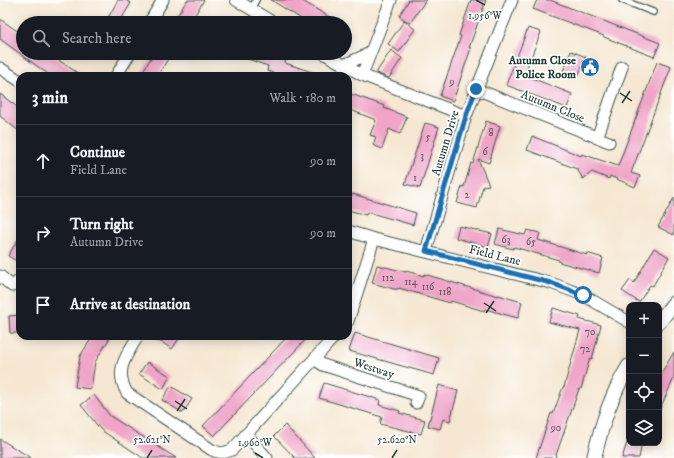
<!DOCTYPE html>
<html lang="en">
<head>
<meta charset="utf-8">
<style>
  body { margin:0; font-family:"IM FELL DW Pica",serif; background:#20242c; color:#f1f3f6 }
  .controls { position:absolute; right:12px; bottom:12px; display:grid; overflow:hidden; border-radius:8px; box-shadow:0 2px 10px #0003 }
  .controls button { width:36px; height:36px; display:grid; place-items:center; padding:0; border:0; border-bottom:1px solid #363941; background:#171b24; color:#f1f3f6; font:20px sans-serif }
  .stop { position:absolute; width:12px; height:12px; margin:-9px; border:3px solid #1f6fb2; border-radius:50%; background:#fff }
  .stop.end { background:#1f6fb2; border-color:#fff; box-shadow:0 1px 4px #0008 }
  .list { margin:0; padding:0; list-style:none }
  h2 { display:flex; justify-content:space-between; align-items:center; height:52px; margin:0; padding:0 16px; font-size:17px }
  h2 small { font-size:13px; font-weight:400; color:#9ea1a6 }
  .list li { display:grid; grid-template-columns:26px 1fr auto; gap:12px; align-items:center; box-sizing:border-box; height:72px; padding:0 16px; border-top:1px solid #363941 }
  .list b { display:block; font-size:15px; white-space:nowrap }
  .list p { margin:0; font-size:13px; white-space:nowrap; color:#9ea1a6 }
  .list em { font-size:13px; font-style:normal; color:#9ea1a6 }
  .icon { flex:none; width:22px; height:22px; fill:none; stroke:currentColor; stroke-width:2; stroke-linecap:round; stroke-linejoin:round }
  .map { position:relative; flex:none; width:674px; height:458px; overflow:hidden }
  .search { position:absolute; background:#171b24; box-shadow:0 2px 10px #0003; left:16px; top:16px; width:336px; height:44px; display:flex; align-items:center; gap:10px; box-sizing:border-box; padding:0 14px; border-radius:22px; color:#9ea1a6; font-size:15px }
  .panel { position:absolute; background:#171b24; box-shadow:0 2px 10px #0003; left:16px; top:72px; width:336px; height:268px; border-radius:12px }
  .map>svg:first-child { display:block }
  .building { fill:#efa4c8 }
  .lines { fill:none; stroke-linecap:round; stroke-linejoin:round }
  .service-casing { stroke:#3f564c; stroke-width:8 }
  .minor-casing { stroke:#3f564c; stroke-width:13 }
  .tertiary-casing { stroke:#3f564c; stroke-width:16 }
  .service { stroke:#fff; stroke-width:5.5 }
  .minor { stroke:#fff; stroke-width:11 }
  .tertiary { stroke:#fff; stroke-width:14 }
  .route { stroke:#1f6fb2; stroke-width:5 }
  .ticks { fill:none; stroke:#1f3d34; stroke-width:1.5 }
  .labels { text-anchor:middle; stroke-width:3.5; stroke-linejoin:round; paint-order:stroke }
  .number-label { font-size:10px; fill:#535759 }
  .poi-label { font-size:12px; font-weight:bold; fill:#1f3d34; stroke:#fff; text-anchor:end }
  .street-label { font-size:12px; fill:#1f3d34; stroke:#fff }
  .ticks-label { font-size:10px; text-anchor:middle; fill:#1f3d34; stroke:#fff; stroke-width:3.5; stroke-linejoin:round; paint-order:stroke }
</style>
</head>
<body>
<div class="map">
<svg width="674" height="458" viewBox="0 0 674 458">
  <rect width="100%" height="100%" fill="#fff"/>
  <filter id="ink" filterUnits="userSpaceOnUse"><feTurbulence type="fractalNoise" baseFrequency=".025" numOctaves="2"/><feDisplacementMap in="SourceGraphic" scale="8" xChannelSelector="R" yChannelSelector="G"/><feConvolveMatrix kernelMatrix="1 2 1 2 8 2 1 2 1" color-interpolation-filters="sRGB"/></filter>
  <filter id="wash" filterUnits="userSpaceOnUse"><feTurbulence type="fractalNoise" baseFrequency=".012" numOctaves="4" result="noise"/><feDisplacementMap in="SourceGraphic" scale="16" xChannelSelector="R" yChannelSelector="G"/><feGaussianBlur stdDeviation="0.9" result="paint"/><feColorMatrix in="noise" values="0 0 0 0 0 0 0 0 0 0 0 0 0 0 0 0 0 1.4 0 .05"/><feComposite in="paint" operator="in"/></filter>
  <g filter="url(#wash)">
    <rect width="100%" height="100%" fill="#f5e7d1"/>
    <g id="blocks">
      <path class="building" d="M118,0H125L131,3L119,23H105Z
        M187,0H204L190,23H173Z
        M271,0H301L339,23H308Z
        M409,0H426L410,23L399,16Z
        M471,0H486L469,48H471L453,101L440,96L461,36L459,35Z
        M537,0H550L660,43L654,57L604,37V36L533,9Z
        M0,19L23,35V53H48L82,76H51L41,69L0,39Z
        M404,21L415,29L399,52L388,44Z
        M528,28L541,32L524,75L572,94L567,108L506,85Z
        M391,50L402,58L389,78L376,73Z
        M571,51L586,57L578,76L563,71Z
        M154,53H172L157,76H140Z
        M236,53H288L285,63L318,74V76H283L267,71L268,66L236,55Z
        M657,62L671,67L631,173L640,176L635,187L610,176L609,179L592,172L583,179L577,169L527,150L532,136L581,156L582,154L618,166Z
        M348,93L385,106L384,108L407,117L400,134L389,129L382,149L373,145L376,137L370,135L376,120L348,109Z
        M0,94L20,109V132L0,116Z
        M486,121L500,126L489,163L478,159L489,185L483,186L477,208L457,203L462,186L464,187L471,163L473,164Z
        M425,123L439,127L420,188L405,184Z
        M348,194L353,195V194L416,213L413,225L367,212L366,215L348,210Z
        M674,198V235L658,227Z
        M459,226L492,234L488,247L456,238Z
        M499,229L525,235L527,230L540,233L538,240L587,255V253L603,258L599,273L559,262V260L514,247L513,249L495,244Z
        M20,236V263L8,256Z
        M654,248L669,257L653,286L650,285L639,302L622,291L630,280L634,283Z
        M377,265L406,272V271L424,276V274L498,296V295L522,302L518,318L485,309L484,311L451,301L450,303L399,288L398,289H394L372,283Z
        M553,308L580,316L579,319L601,325L592,359L590,358L581,389H579L555,458H536L551,413L553,414L563,387H564L580,330L549,322Z
        M20,315V333H10L9,316Z
        M355,333L439,358L434,375L349,351Z
        M93,336H111L95,362L91,389L75,387L80,356Z
        M152,336H181L172,349Z
        M288,336H309L214,436L203,426Z
        M674,352V378L659,411V377Z
        M147,362L170,376L163,389L139,374Z
        M324,383L380,400L379,405L400,411L399,413L425,420L421,434L380,424L382,417L319,398Z
        M439,385L458,391L450,421L443,419L440,429L428,426Z
        M171,386L192,399L183,413L162,400Z
        M94,395L110,416L176,458H143L101,430L81,405Z
        M285,425L307,449L315,458H295L274,436Z
        M0,439L31,458H0Z
        M627,443H642L639,458H622Z"/>
    </g>
  </g>
  <g filter="url(#ink)">
    <use href="#blocks" fill-opacity="0" stroke="#3f564c" stroke-width="1"/>
    <g class="lines">
      <g class="service-casing">
        <path id="service" d="M622,0L653,12
          M251,9L256,0"/>
      </g>
      <g class="minor-casing">
        <path id="minor" d="M236,0L274,23
          M149,23L163,0
          M323,53L362,75L466,116
          M344,65L370,53
          M0,68L20,81
          M362,75L391,0
          M116,76L130,53
          M476,89L609,142
          M597,138L622,67
          M348,231L374,239L551,283L583,295L629,322
          M426,251L466,116L512,0
          M0,276L12,286L20,280
          M348,321L374,239
          M138,336C126,356 114,370 127,393L212,450C220,454 224,453 232,450L335,336
          M314,359L323,365L419,396L416,403
          M246,434L267,458"/>
      </g>
      <g class="tertiary-casing">
        <path id="tertiary" d="M659,322L674,303
          M594,458C601,426 612,393 629,366"/>
      </g>
      <use href="#service" class="service"/>
      <use href="#minor" class="minor"/>
      <use href="#tertiary" class="tertiary"/>
    </g>
  </g>
  <g class="lines" filter="url(#ink)">
    <path class="route" d="M476,89L466,116L426,251L551,283L583,295"/>
  </g>
  <path class="ticks" d="M476,0L485,5M620,93L632,101M622,103L630,91M484,303L496,311M486,313L494,301M175,401L187,409M177,411L185,399M255,453L263,458M147,458L152,450M392,458L397,450"/>
  <defs>
    <g id="civic-disc" transform="scale(1)"><circle r="9.5" fill="#1f6fb2" stroke="#fff"/><path d="M-.6-6.5H3V-4.5H.6V-3L4-1V1h2V6H-6V1h2V-1L-.6-3ZM-1.2 2.5V6h2.4V2.5Z" fill="#fff"/></g>
  </defs>
  <g fill-rule="evenodd">
    <use href="#civic-disc" x="590" y="67"/>
  </g>
  <g class="labels">
    <g class="number-label">
      <text x="452" y="85">9</text>
      <text x="491" y="136">8</text>
      <text x="428" y="140">5</text>
      <text x="485" y="155">6</text>
      <text x="422" y="159">3</text>
      <text x="415" y="181">1</text>
      <text x="467" y="198">2</text>
      <text x="506" y="243">63</text>
      <text x="531" y="245">65</text>
      <text x="388" y="281">112</text>
      <text x="411" y="285">114</text>
      <text x="428" y="290">116</text>
      <text x="445" y="295">118</text>
      <text x="590" y="335">70</text>
      <text x="585" y="352">72</text>
      <text x="556" y="431">90</text>
    </g>
    <g class="poi-label">
      <text x="576" y="64">Autumn Close<tspan x="576" dy="14">Police Room</tspan></text>
    </g>
    <g class="street-label">
      <text transform="translate(553 106) rotate(22)" y="4">Autumn Close</text>
      <text transform="translate(445 143) rotate(-73)" y="4">Autumn Drive</text>
      <text transform="translate(495 255) rotate(14)" y="4">Field Lane</text>
      <text transform="translate(374 368) rotate(18)" y="4">Westway</text>
    </g>
  </g>
  <g class="ticks-label">
    <text x="485" y="19">1.956°W</text>
    <text x="152" y="443">52.621°N</text>
    <text x="397" y="443">52.620°N</text>
    <text x="255" y="446">1.960°W</text>
  </g>
</svg>
<div class="controls">
<button>+</button>
<button>−</button>
<button><svg class="icon" aria-label="locate" viewBox="0 0 24 24"><circle cx="12" cy="12" r="6"/><path d="M12 2v4M12 18v4M2 12h4M18 12h4"/></svg></button>
<button><svg class="icon" aria-label="layers" viewBox="0 0 24 24"><path d="M12 4l9 5-9 5-9-5zM3 14l9 5 9-5"/></svg></button>
</div>
<div class="stop" style="left:583px;top:295px"></div>
<div class="stop end" style="left:476px;top:89px"></div>
<div class="search"><svg class="icon" aria-label="search" viewBox="0 0 24 24"><circle cx="10" cy="10" r="6"/><path d="M15 15l6 6"/></svg>Search here</div>
<section class="panel">
<h2>3 min<small>Walk · 180 m</small></h2>
<ul class="list">
<li><svg class="icon" aria-label="ahead" viewBox="0 0 24 24"><path d="M12 20V5M6 11l6-6 6 6"/></svg><div><b>Continue</b><p>Field Lane</p></div><em>90 m</em></li>
<li><svg class="icon" aria-label="right" viewBox="0 0 24 24"><path d="M7 20v-9h11M14 6l5 5-5 5"/></svg><div><b>Turn right</b><p>Autumn Drive</p></div><em>90 m</em></li>
<li><svg class="icon" aria-label="arrive" viewBox="0 0 24 24"><path d="M6 21V4h12l-3 4 3 4H6"/></svg><div><b>Arrive at destination</b></div></li>
</ul>
</section>
</div>
</body>
</html>
